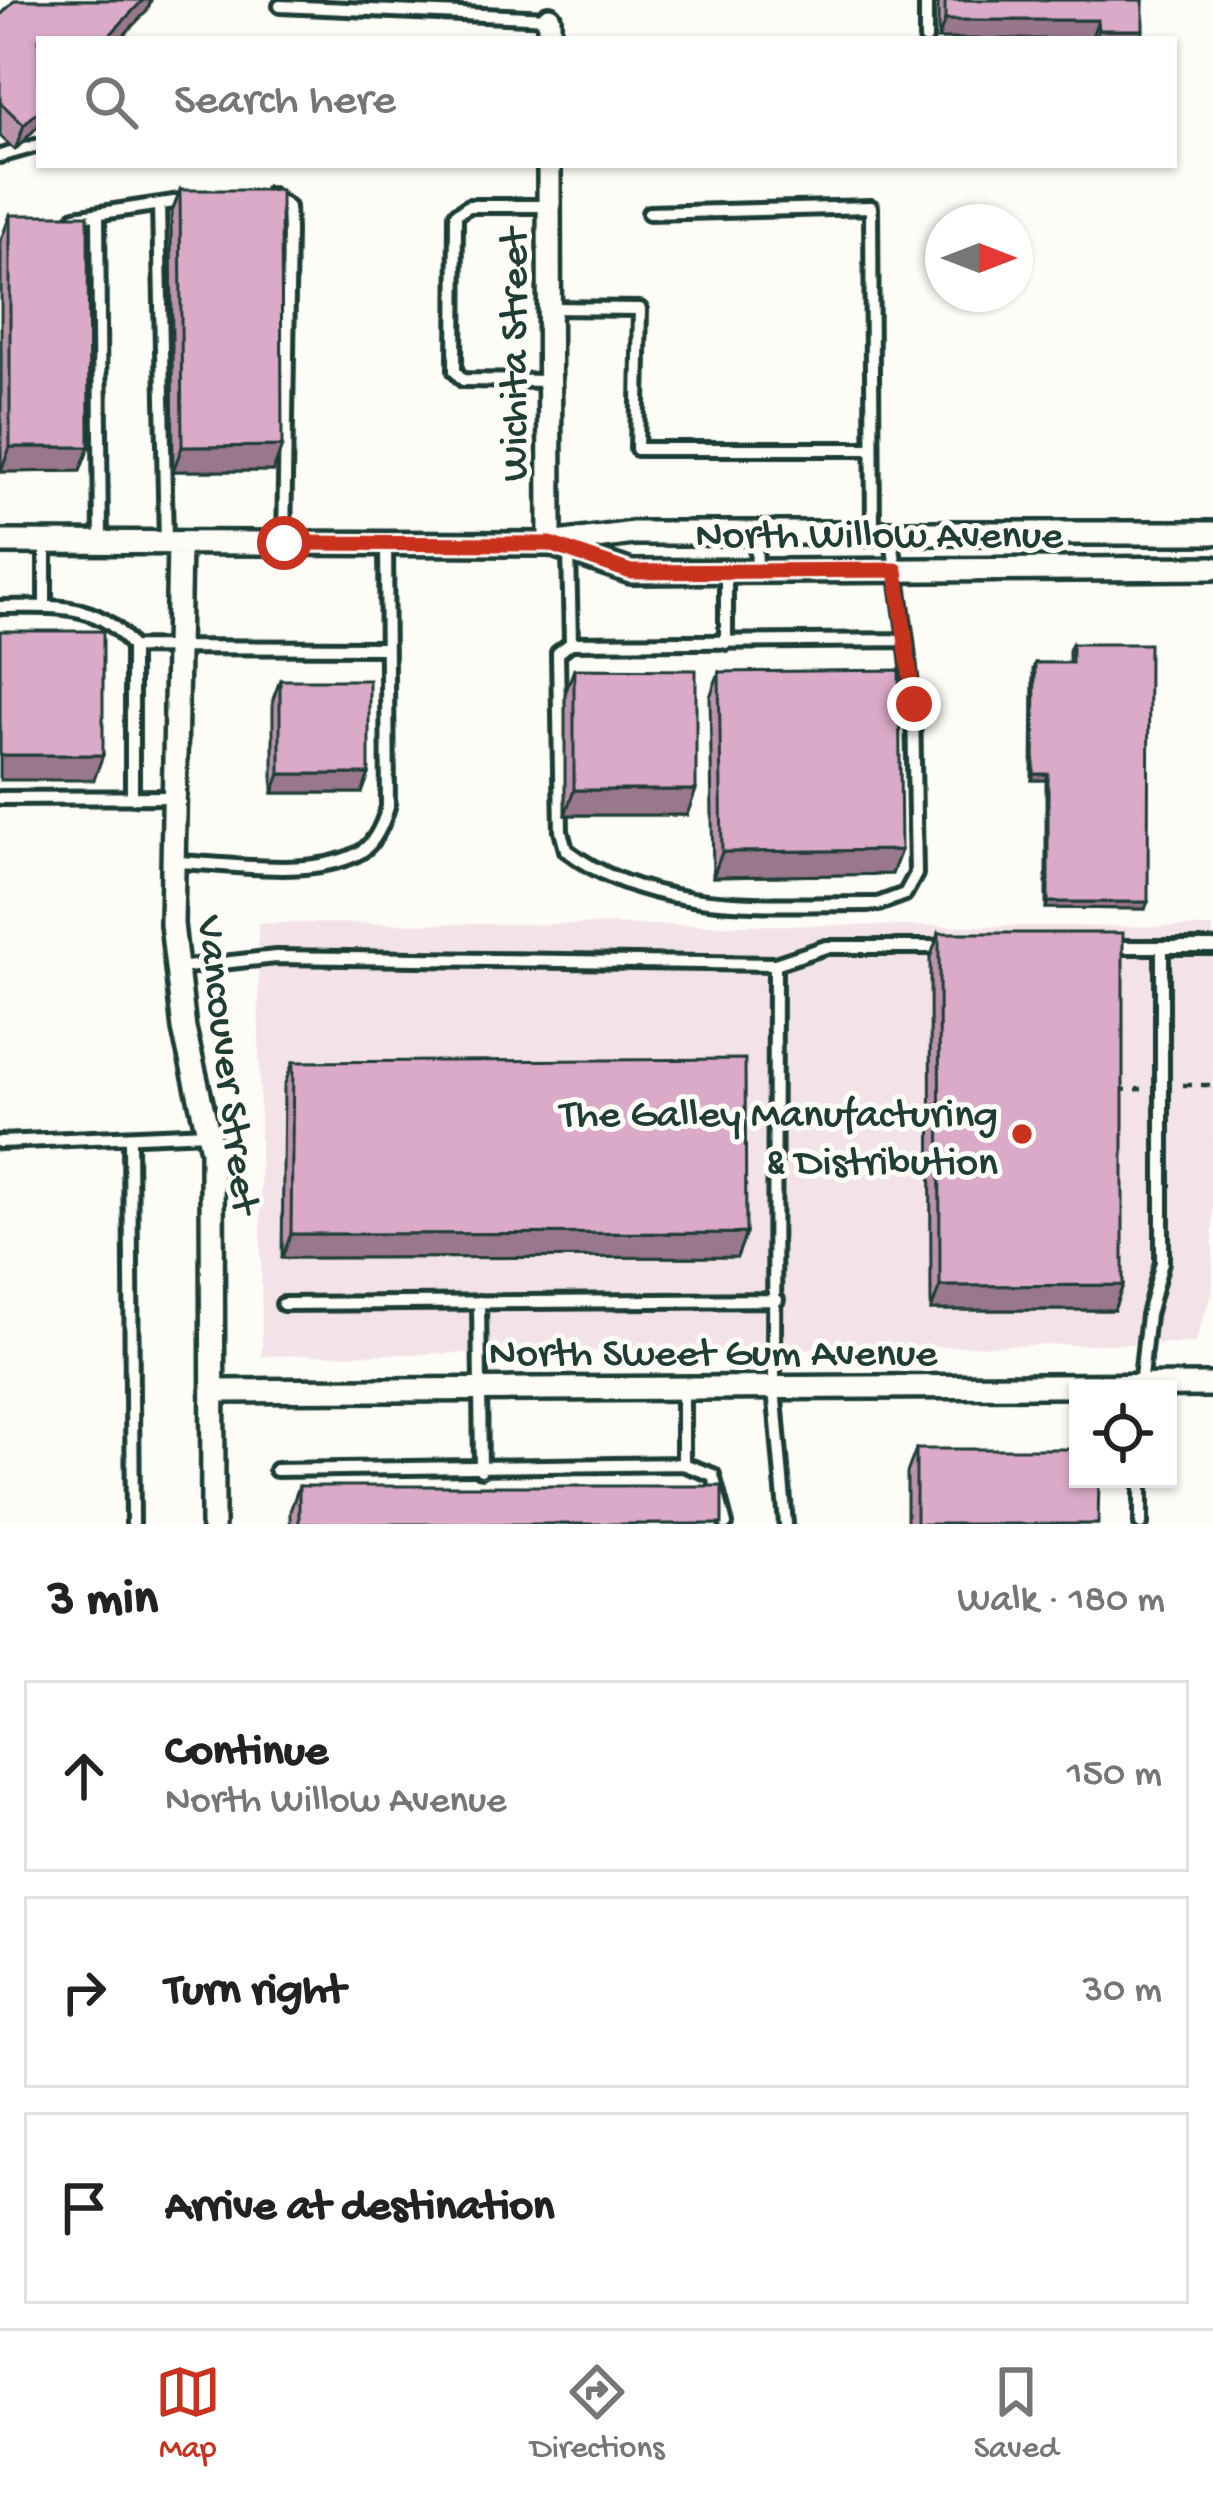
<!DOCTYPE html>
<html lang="en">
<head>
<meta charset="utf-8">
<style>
  body { margin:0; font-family:"Gochi Hand",sans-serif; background:#f2f2f2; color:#222 }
  .controls { position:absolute; right:36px; bottom:36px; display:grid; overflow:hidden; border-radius:0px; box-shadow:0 3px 9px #0004 }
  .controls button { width:108px; height:108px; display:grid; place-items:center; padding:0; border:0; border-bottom:3px solid #e0e0e0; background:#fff; color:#222; font:60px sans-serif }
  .compass { position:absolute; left:925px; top:204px; width:108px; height:108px; border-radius:50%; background:#fff; box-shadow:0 3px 9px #0004; rotate:90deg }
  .stop { position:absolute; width:36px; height:36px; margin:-27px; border:9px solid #c8321e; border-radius:50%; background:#fff }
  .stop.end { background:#c8321e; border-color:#fff; box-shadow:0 3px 12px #0008 }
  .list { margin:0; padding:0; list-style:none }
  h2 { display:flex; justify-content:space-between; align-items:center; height:156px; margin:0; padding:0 48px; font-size:51px }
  h2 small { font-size:39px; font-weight:400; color:#767676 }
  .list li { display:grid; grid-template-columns:78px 1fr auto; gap:36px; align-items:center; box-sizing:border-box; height:192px; margin:0 24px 24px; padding:0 24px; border:3px solid #e0e0e0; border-radius:0px }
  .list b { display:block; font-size:45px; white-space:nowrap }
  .list p { margin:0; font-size:39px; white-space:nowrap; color:#767676 }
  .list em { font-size:39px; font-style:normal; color:#767676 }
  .icon { flex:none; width:66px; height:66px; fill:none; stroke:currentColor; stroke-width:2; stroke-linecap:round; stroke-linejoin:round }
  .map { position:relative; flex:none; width:1213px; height:1524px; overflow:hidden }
  .search { position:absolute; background:#fff; box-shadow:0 3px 9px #0004; left:36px; right:36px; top:36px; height:132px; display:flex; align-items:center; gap:30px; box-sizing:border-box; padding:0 42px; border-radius:0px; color:#767676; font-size:45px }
  .sheet { height:804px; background:#fff }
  nav { display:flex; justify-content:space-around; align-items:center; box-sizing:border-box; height:168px; border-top:3px solid #e0e0e0; background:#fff; font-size:33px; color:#767676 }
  nav a { display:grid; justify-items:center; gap:6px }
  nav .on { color:#c8321e }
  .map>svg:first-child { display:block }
  .built { fill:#f3e3e9 }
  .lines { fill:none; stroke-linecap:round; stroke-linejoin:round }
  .service-casing { stroke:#1f3d34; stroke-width:20 }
  .minor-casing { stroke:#1f3d34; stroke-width:30 }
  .path { stroke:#1f3d34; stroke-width:4.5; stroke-dasharray:9 9; stroke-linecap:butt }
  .service { stroke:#fdfcf7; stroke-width:10 }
  .minor { stroke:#fdfcf7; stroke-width:21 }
  .wall { fill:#bc92ad; stroke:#1f3d34; stroke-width:3 }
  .shaded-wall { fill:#99778d; stroke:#1f3d34; stroke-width:3 }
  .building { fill:#dbaac9; stroke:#1f3d34; stroke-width:3 }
  .route { stroke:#c8321e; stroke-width:15 }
  .poi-dot { fill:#c8321e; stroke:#fdfcf7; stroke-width:4.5 }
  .labels { text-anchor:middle; stroke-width:10; stroke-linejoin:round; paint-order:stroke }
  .street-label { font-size:42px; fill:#1f3d34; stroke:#fdfcf7 }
  .poi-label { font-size:42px; fill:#1f3d34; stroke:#fdfcf7; text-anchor:end }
</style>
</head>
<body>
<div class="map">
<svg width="1213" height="1524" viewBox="0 0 1213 1524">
  <rect width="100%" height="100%" fill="#fdfcf7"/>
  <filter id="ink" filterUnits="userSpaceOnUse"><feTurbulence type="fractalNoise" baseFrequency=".00833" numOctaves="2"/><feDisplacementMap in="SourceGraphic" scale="24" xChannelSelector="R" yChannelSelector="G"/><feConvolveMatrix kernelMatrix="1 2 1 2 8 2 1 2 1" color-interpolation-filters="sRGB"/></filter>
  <g filter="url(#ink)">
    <path class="built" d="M258,923L1213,927V1290L1195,1343L262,1356Z"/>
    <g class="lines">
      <g class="service-casing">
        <path id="service" d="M280,6L549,18
          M926,39V0
          M0,156L39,145
          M270,194L288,207L289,230L284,543
          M159,205L166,543
          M549,206H469L456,214L455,371L463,380L549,381
          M649,213L871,207L873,533
          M98,215L101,542
          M75,217L187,200
          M549,308L640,309L637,449H872
          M756,533L757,571
          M45,542V607
          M569,550L571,643L906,640L891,533
          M0,607C50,607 101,600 132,647V798
          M571,643L558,653L561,831L566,850C654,917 774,903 878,904L905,894L916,874L913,704L906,640
          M726,643V571
          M132,647L387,648
          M0,798L174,797
          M174,862C228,863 307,879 357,854C374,846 383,824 388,807L386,543
          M1114,947H1213
          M775,964L826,947H946
          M177,968L276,957L775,964L774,1388L786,1524
          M130,1139L133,1524
          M0,1142L208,1133
          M479,1302L481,1470
          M283,1304L777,1300
          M1140,1386L1148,1315L1162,1262V947
          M683,1388V1464L713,1475L726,1524
          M276,1470L683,1464
          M1141,1479V1524"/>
      </g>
      <g class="minor-casing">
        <path id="minor" d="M549,18V39
          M549,165L550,544
          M0,542L550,544L634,533H1213
          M179,543L172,924L184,1029L212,1150L213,1524
          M556,546L631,572L1213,568
          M214,1391L1213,1385"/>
      </g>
      <path class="path" d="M1183,1085H1213
        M1118,1090L1142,1089"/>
      <use href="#service" class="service"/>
      <use href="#minor" class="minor"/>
    </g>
    <path class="wall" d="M15,0H151L147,11L39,39V125L15,150L0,136V16Z
      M938,0H1143L1140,39H938Z
      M180,190L273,471H173L171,215Z
      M10,215L89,447L80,471L1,472V240Z
      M1072,644L1145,909L1046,908V780H1032L1033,669L1035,663H1069V650Z
      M574,669L687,815H565V694Z
      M719,672L901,850L892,874L713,877L710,697Z
      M280,680L369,774L362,793H273V699Z
      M939,933L1123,1285L1114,1310H931L930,958Z
      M293,1062L746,1233L737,1257L282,1258L284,1086Z
      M916,1449L1098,1524H907V1473Z
      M299,1486L722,1524H290V1511Z"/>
    <path class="shaded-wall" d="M143,0H151L147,11L120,39H106Z
      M945,20H1098L1091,39H938Z
      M1098,30H1143L1140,39H1095Z
      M39,110V125L15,150L24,125Z
      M282,446L273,471H173L182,447Z
      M10,447H89L80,471L1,472Z
      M0,755H103L94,780H0Z
      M280,774H369L362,793H273Z
      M1034,774H1048L1046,780H1032Z
      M574,790H696L687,815H565Z
      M901,850L892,874L713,877L722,852Z
      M1048,902H1148L1145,909L1046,908Z
      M746,1233L737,1257L282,1258L291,1234Z
      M1123,1285L1114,1310H931L940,1286Z"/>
    <path class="building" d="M15,0H143L106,39H39V110L24,125L0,102V16Z
      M945,0H1143V30H1098V20H945Z
      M180,190H281L282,446L182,447Z
      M10,215H88L89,447H10Z
      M0,631H103V755H0Z
      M1072,644H1149L1148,902H1048V774H1034L1035,663H1072Z
      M574,669L696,670V790H574Z
      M899,670L901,850L722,852L719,672Z
      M280,680H369V774H280Z
      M939,933H1123V1285L940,1286Z
      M745,1059L746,1233L291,1234L293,1062Z
      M916,1449H1078V1479H1099L1098,1524H916Z
      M299,1486H722V1524H299Z"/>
  </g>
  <g class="lines" filter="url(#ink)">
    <path class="route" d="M284,543L550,544L631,572L896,570L914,704"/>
  </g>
  <circle class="poi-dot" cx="1022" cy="1134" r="12"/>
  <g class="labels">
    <g class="street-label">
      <text transform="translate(510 355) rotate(-90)" y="15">Wichita Street</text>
      <text x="879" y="546">North Willow Avenue</text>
      <text transform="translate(232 1064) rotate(83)" y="15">Vancouver Street</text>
      <text x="713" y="1364">North Sweet Gum Avenue</text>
    </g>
    <g class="poi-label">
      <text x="998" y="1125">The Galley Manufacturing<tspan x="998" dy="48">&amp; Distribution</tspan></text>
    </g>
  </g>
</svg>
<div class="controls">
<button><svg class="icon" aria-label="locate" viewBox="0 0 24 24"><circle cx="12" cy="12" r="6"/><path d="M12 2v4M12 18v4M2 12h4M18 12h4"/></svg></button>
</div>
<svg class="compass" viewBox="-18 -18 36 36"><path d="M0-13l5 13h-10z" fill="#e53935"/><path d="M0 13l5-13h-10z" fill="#767676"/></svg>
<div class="stop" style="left:284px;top:543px"></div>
<div class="stop end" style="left:914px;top:704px"></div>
<div class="search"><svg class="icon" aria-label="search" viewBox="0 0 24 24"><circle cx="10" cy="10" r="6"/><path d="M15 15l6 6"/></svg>Search here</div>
</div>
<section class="sheet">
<h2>3 min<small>Walk · 180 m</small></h2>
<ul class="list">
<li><svg class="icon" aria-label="ahead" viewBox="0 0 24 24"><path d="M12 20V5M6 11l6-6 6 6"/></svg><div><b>Continue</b><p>North Willow Avenue</p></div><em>150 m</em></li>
<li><svg class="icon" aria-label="right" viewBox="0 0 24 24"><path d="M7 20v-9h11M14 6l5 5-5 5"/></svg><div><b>Turn right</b></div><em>30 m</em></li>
<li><svg class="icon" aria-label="arrive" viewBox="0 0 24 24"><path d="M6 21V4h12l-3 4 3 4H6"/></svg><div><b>Arrive at destination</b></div></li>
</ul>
</section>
<nav>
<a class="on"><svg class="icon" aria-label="map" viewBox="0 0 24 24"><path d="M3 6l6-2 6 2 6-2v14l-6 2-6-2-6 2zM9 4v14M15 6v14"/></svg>Map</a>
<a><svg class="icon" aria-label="directions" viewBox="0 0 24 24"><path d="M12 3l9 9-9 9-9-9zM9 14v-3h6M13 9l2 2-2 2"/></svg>Directions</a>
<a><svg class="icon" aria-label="saved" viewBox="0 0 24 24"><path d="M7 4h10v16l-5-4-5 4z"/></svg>Saved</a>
</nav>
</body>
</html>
